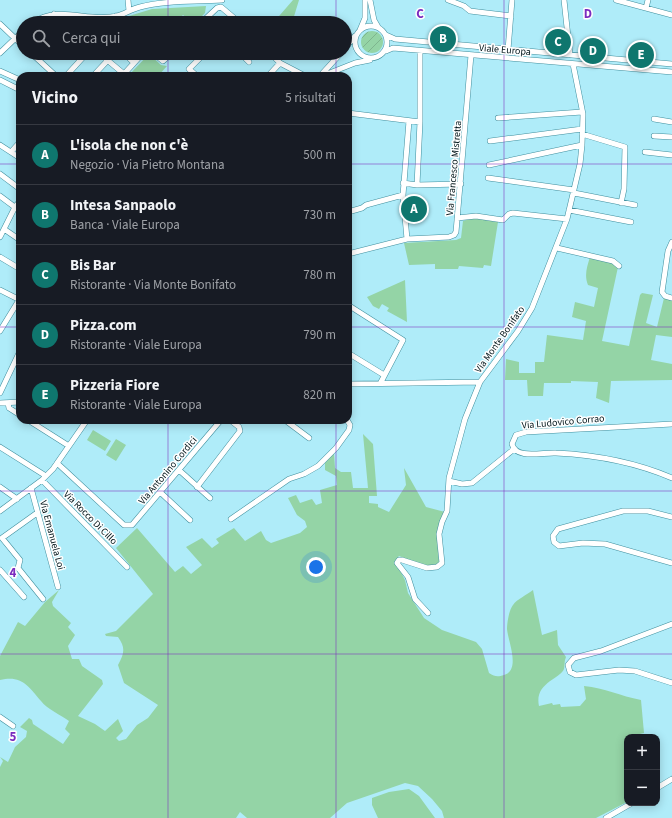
<!DOCTYPE html>
<html lang="it">
<head>
<meta charset="utf-8">
<style>
  body { margin:0; font-family:"Source Sans 3",sans-serif; background:#242831; color:#f1f3f6 }
  .controls { position:absolute; right:12px; bottom:12px; display:grid; overflow:hidden; border-radius:8px; box-shadow:0 2px 10px #0003 }
  .controls button { width:36px; height:36px; display:grid; place-items:center; padding:0; border:0; border-bottom:1px solid #363941; background:#171b24; color:#f1f3f6; font:20px sans-serif }
  .you { position:absolute; left:316px; top:567px; width:14px; height:14px; margin:-10px; border:3px solid #fff; border-radius:50%; background:#1a73e8; box-shadow:0 0 0 6px #1a73e833 }
  .badge { display:grid; place-items:center; width:26px; height:26px; border-radius:50%; background:#0f766e; color:#fff; font-size:13px; font-weight:700 }
  .pin { position:absolute; translate:-50% -50%; border:2px solid #fff; box-shadow:0 1px 4px #0006 }
  .list { margin:0; padding:0; list-style:none }
  h2 { display:flex; justify-content:space-between; align-items:center; height:52px; margin:0; padding:0 16px; font-size:17px }
  h2 small { font-size:13px; font-weight:400; color:#9ea1a6 }
  .list li { display:grid; grid-template-columns:26px 1fr auto; gap:12px; align-items:center; box-sizing:border-box; height:60px; padding:0 16px; border-top:1px solid #363941 }
  .list b { display:block; font-size:15px; white-space:nowrap }
  .list p { margin:0; font-size:13px; white-space:nowrap; color:#9ea1a6 }
  .list em { font-size:13px; font-style:normal; color:#9ea1a6 }
  .icon { flex:none; width:22px; height:22px; fill:none; stroke:currentColor; stroke-width:2; stroke-linecap:round; stroke-linejoin:round }
  .map { position:relative; flex:none; width:672px; height:818px; overflow:hidden }
  .search { position:absolute; background:#171b24; box-shadow:0 2px 10px #0003; left:16px; top:16px; width:336px; height:44px; display:flex; align-items:center; gap:10px; box-sizing:border-box; padding:0 14px; border-radius:22px; color:#9ea1a6; font-size:15px }
  .panel { position:absolute; background:#171b24; box-shadow:0 2px 10px #0003; left:16px; top:72px; width:336px; height:352px; border-radius:12px }
  .map>svg:first-child { display:block }
  .grass { fill:#94d4a6 }
  .garden { fill:url(#garden-furrows) }
  .lines { fill:none; stroke-linecap:round; stroke-linejoin:round }
  .minor-casing { stroke:#408f9e; stroke-width:6 }
  .minor { stroke:#fff; stroke-width:5 }
  .grid { fill:none; stroke:#7b2cbf; stroke-width:1; stroke-opacity:0.55 }
  .labels { text-anchor:middle; stroke-width:3; stroke-linejoin:round; paint-order:stroke }
  .street-label { font-size:10px; fill:#00151a; stroke:#fff }
  .grid-label { font-size:13px; text-anchor:middle; font-weight:bold; fill:#7b2cbf; stroke:#fff; stroke-width:3; stroke-linejoin:round; paint-order:stroke }
</style>
</head>
<body>
<div class="map">
<svg width="672" height="818" viewBox="0 0 672 818">
  <defs>
    <pattern id="garden-furrows" width="10" height="10" patternUnits="userSpaceOnUse"><rect width="10" height="10" fill="#94d4a6"/><path d="M-1 1l2-2M0 10L10 0M9 11l2-2" fill="none" stroke="#7eb58e"/></pattern>
  </defs>
  <rect width="100%" height="100%" fill="#afecf9"/>
  <path class="grass" d="M293,0H299L292,23H273Z
    M206,6L205,13L198,20L193,16L189,20L183,15L175,23H146L141,18L129,23V16L152,9Z
    M149,54L161,65L167,66L158,76H128Z
    M473,218L498,222L491,266L484,265L483,268L459,266L458,269H435V264L409,265L404,243L456,240L461,238L463,221Z
    M590,257L612,262L618,267L602,341L629,346L640,295L642,293L653,295L646,323L657,327L664,298L672,300V337L656,335L651,360L672,364V380L611,381L609,403L596,398L598,382L571,381V383H544L543,396H528L527,380H505L506,359L519,362V373H535V362H544L547,335L583,340L586,321L572,317L575,302L594,307L598,288L588,285C584,275 587,267 590,257Z
    M405,280L407,322L387,311L389,308L382,304L379,309L373,306L367,297Z
    M93,430L111,441L105,451L87,440Z
    M363,434L373,444L377,496H369V503L378,504V507L389,512L406,485L404,468L426,507L445,512L438,535L439,564L437,566H426L399,556L395,561L405,580L408,593L424,618L442,630L476,642L482,649L489,673C495,677 498,677 504,675C521,670 508,641 507,629C507,623 509,610 513,605C517,599 527,595 533,590L542,635L557,630L558,645L566,657C564,661 565,665 564,669C560,679 534,683 539,706L552,703L553,705L560,704L561,707L580,706L586,699L584,686C605,688 620,696 641,700L644,733L627,737V765L625,766C625,778 627,790 627,802L596,818H444L442,811L432,799L418,786L405,783L347,803L330,818H247L240,812L236,818H0V767L3,761L0,757L8,762L15,747L26,737L27,731L20,727L29,718L32,720L33,724L63,744L70,734L65,729L69,721C61,715 47,709 41,701C28,686 22,675 0,680V656L18,622L25,626L45,602L59,590L52,602L53,606L71,623L68,627L75,635L68,646L72,659H79L82,666L102,680L103,684L78,716L95,724L105,731L118,719L123,731L116,738L119,741L126,739L137,725L148,718L158,705L124,683L118,665C124,654 126,648 118,637L106,636L105,634L116,631L153,594L116,548L137,528L175,572L183,566L191,574L202,565L186,547L202,538L212,548L219,543L216,539L234,528L245,541L261,531L266,540L271,543L300,533L307,527L305,521L297,515L288,498L296,495L300,503L312,499L316,505L322,503L320,490L337,485L336,476L325,470V463L334,453L335,468L341,472H351L353,488H368Z
    M116,439L126,445L116,461L106,455Z
    M409,789L419,796L435,818H378L372,805V798L389,792Z"/>
  <path class="garden" d="M361 42a11 11 0 1 1 22 0a11 11 0 1 1-22 0Z"/>
  <g class="lines">
    <g class="minor-casing">
      <path id="minor" d="M128,0L129,11
        M370,0L374,20L378,27
        M448,0L464,6L470,11L511,16
        M564,0L570,55
        M616,0L672,15
        M646,8L648,0
        M54,14L65,23
        M116,16L123,23
        M33,23C58,4 88,23 117,16C124,14 132,9 140,7C166,0 195,2 222,0
        M201,23L217,8L221,7L240,23
        M0,24L23,46
        M355 42a16 16 0 1 1 32 0a16 16 0 1 1-32 0Z
        M360,30L365,18V0
        M386,35L395,39L672,64
        M345,48L355,36
        M508,50L512,0
        M386,51L393,48L672,72
        M0,53L23,31
        M31,53L56,76
        M99,53L124,74L143,53
        M124,53L134,63
        M153,53L163,61L172,53
        M197,53L201,57L189,69L197,76
        M240,53L249,62
        M270,53L280,63L305,76
        M0,71L20,80
        M66,76L87,53
        M93,76L108,60
        M268,76L280,63
        M320,76L341,53
        M322,76L355,63L370,60
        M0,80L20,90
        M348,113L420,122
        M498,118L582,112
        M654,119L672,122
        M582,134L625,147L624,189L621,203
        M654,136L672,137
        M490,141L582,129
        M0,145L20,158
        M11,152L20,142
        M645,152L672,155
        M489,165L582,145
        M0,174L20,189
        M488,178L574,190
        M403,183L417,185L461,184
        M417,185L420,122V51
        M574,193L635,205
        M0,196L20,211
        M569,210L631,222
        M348,212L362,208L366,205L403,195
        M457,218L476,216L503,220L509,214L513,213L567,219
        M4,229L20,240
        M0,237L15,207L20,201
        M407,239L449,237L454,235L456,232L471,55
        M672,242L668,251L662,292L665,296L672,298
        M557,248L613,261L619,266
        M348,254L407,239L403,195L409,121
        M0,257L20,269
        M0,290L20,300
        M348,305L403,340L381,382
        M0,331L19,300
        M348,353L384,375
        M348,384L480,382
        M0,393L20,351
        M0,403L20,402
        M8,403L9,408L20,415
        M28,420L69,446
        M285,420L309,438
        M672,424L526,432L516,435L512,444C516,460 543,452 556,453C596,455 635,462 672,478
        M0,447L46,476
        M57,463L124,525H132L221,420
        M179,470L210,498
        M42,480L127,567
        M449,481L462,484L472,483L514,449
        M0,487L17,499
        M197,487L240,431L239,427L230,420
        M31,488L58,587
        M160,492L190,520
        M0,511L42,480L53,469L87,420
        M37,513L2,538L20,560L18,568L43,599
        M672,517L648,511H623L558,529L553,536L554,542L559,546L583,543L605,544L672,563
        M231,519L289,479L304,474L318,466L336,448L349,430L350,425L347,420
        M0,570L24,597
        M428,613L415,599L408,577L397,563L399,560H402L427,568L437,567L442,563L439,534L442,522L447,511L449,478L465,419L480,382L518,331L532,308L567,219L580,164L582,145L583,114L573,64
        M672,624L601,651L574,658L568,665L570,672L576,675L619,670L635,671L672,683
        M0,717L13,726
        M657,788L672,779
        M606,818L632,803"/>
    </g>
    <use href="#minor" class="minor"/>
  </g>
  <path class="grid" d="M168,0V23M336,0V23M504,0V818M168,53V76M336,53V76M0,164H20M348,164H672M0,327H20M348,327H672M168,420V818M336,420V818M0,491H672M0,654H672"/>
  <g class="labels">
    <g class="street-label">
      <text transform="translate(505 49) rotate(5)" y="4">Viale Europa</text>
      <text transform="translate(453 168) rotate(-85)" y="4">Via Francesco Mistretta</text>
      <text transform="translate(499 339) rotate(-55)" y="4">Via Monte Bonifato</text>
      <text transform="translate(563 421) rotate(-5)" y="4">Via Ludovico Corrao</text>
      <text transform="translate(167 470) rotate(-50)" y="4">Via Antonino Cordici</text>
      <text transform="translate(91 517) rotate(45)" y="4">Via Rocco Di Cillo</text>
      <text transform="translate(53 535) rotate(75)" y="4">Via Emanuela Loi</text>
    </g>
  </g>
  <g class="grid-label">
    <text x="420" y="18">C</text>
    <text x="588" y="18">D</text>
    <text x="13" y="577">4</text>
    <text x="13" y="741">5</text>
  </g>
</svg>
<div class="controls">
<button>+</button>
<button>−</button>
</div>
<div class="you"></div>
<div class="pin badge" style="left:414px;top:209px">A</div>
<div class="pin badge" style="left:443px;top:39px">B</div>
<div class="pin badge" style="left:558px;top:42px">C</div>
<div class="pin badge" style="left:593px;top:51px">D</div>
<div class="pin badge" style="left:641px;top:55px">E</div>
<div class="search"><svg class="icon" aria-label="search" viewBox="0 0 24 24"><circle cx="10" cy="10" r="6"/><path d="M15 15l6 6"/></svg>Cerca qui</div>
<section class="panel">
<h2>Vicino<small>5 risultati</small></h2>
<ul class="list">
<li><span class="badge">A</span><div><b>L'isola che non c'è</b><p>Negozio · Via Pietro Montana</p></div><em>500 m</em></li>
<li><span class="badge">B</span><div><b>Intesa Sanpaolo</b><p>Banca · Viale Europa</p></div><em>730 m</em></li>
<li><span class="badge">C</span><div><b>Bis Bar</b><p>Ristorante · Via Monte Bonifato</p></div><em>780 m</em></li>
<li><span class="badge">D</span><div><b>Pizza.com</b><p>Ristorante · Viale Europa</p></div><em>790 m</em></li>
<li><span class="badge">E</span><div><b>Pizzeria Fiore</b><p>Ristorante · Viale Europa</p></div><em>820 m</em></li>
</ul>
</section>
</div>
</body>
</html>
